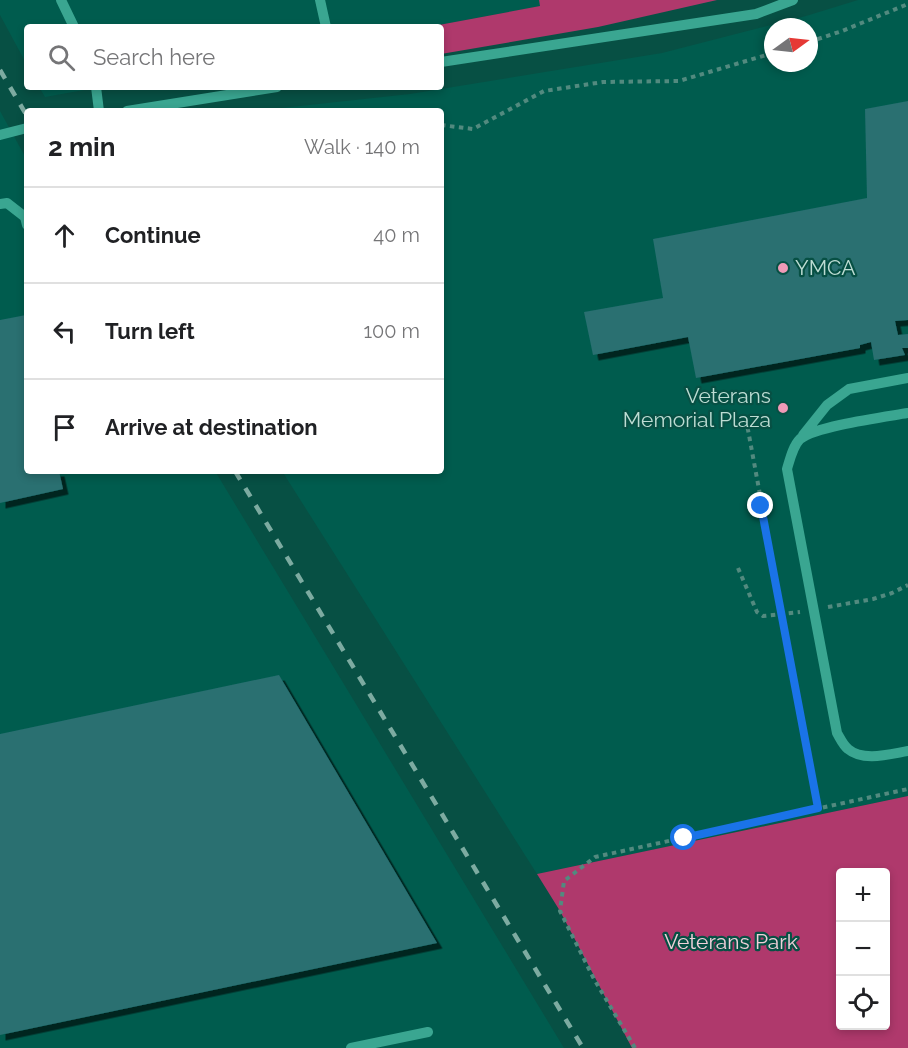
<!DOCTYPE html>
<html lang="en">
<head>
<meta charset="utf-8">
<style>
  body { margin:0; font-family:Raleway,sans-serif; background:#f6f6f6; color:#202124 }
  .controls { position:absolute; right:18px; bottom:18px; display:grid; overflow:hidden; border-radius:6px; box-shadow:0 3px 9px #0003 }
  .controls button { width:54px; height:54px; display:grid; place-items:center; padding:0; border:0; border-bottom:2px solid #e0e0e0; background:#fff; color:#202124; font:30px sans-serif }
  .compass { position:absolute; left:764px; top:18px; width:54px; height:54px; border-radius:50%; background:#fff; box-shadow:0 3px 9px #0003; rotate:75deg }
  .stop { position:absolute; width:18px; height:18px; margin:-14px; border:4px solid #1a73e8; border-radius:50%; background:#fff }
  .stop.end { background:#1a73e8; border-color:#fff; box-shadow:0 2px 6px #0008 }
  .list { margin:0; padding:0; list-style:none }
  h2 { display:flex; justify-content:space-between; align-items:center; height:78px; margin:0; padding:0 24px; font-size:26px }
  h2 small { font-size:20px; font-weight:400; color:#757577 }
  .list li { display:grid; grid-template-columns:39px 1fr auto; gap:18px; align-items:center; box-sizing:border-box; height:96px; padding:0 24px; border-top:2px solid #e0e0e0 }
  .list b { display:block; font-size:22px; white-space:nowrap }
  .list em { font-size:20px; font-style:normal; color:#757577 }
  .icon { flex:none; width:33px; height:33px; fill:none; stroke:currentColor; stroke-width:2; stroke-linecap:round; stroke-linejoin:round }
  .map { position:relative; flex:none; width:908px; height:1048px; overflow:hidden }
  .search { position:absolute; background:#fff; box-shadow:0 3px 9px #0003; left:24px; top:24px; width:420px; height:66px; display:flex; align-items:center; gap:15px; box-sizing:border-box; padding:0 21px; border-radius:6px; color:#757577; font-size:22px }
  .panel { position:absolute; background:#fff; box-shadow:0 3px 9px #0003; left:24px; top:108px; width:420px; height:366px; border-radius:6px }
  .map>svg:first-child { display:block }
  .built { fill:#005c4e; fill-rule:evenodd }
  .green { fill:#af396c; fill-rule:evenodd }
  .building { fill:#296f71; filter:url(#shadow) }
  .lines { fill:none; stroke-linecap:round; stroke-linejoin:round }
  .path { stroke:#528a7f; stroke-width:4; stroke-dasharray:4.5 4.5; stroke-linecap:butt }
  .minor { stroke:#3aa691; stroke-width:10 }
  .rail { stroke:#7daba1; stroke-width:4.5; stroke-dasharray:10 10; stroke-linecap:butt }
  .route { stroke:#1a73e8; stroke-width:8 }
  .poi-dot { fill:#ef9ab7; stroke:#075044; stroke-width:2 }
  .labels { text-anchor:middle; stroke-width:4.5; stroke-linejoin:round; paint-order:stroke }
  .poi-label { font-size:21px; fill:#bddcd3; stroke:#075044; text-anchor:start }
  .park-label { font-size:21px; fill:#f1d0da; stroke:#075044 }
</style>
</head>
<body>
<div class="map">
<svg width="908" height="1048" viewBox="0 0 908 1048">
  <defs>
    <filter id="shadow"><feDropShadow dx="5.5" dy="5.5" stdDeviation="0" flood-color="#0009"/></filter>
  </defs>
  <rect width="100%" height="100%" fill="#075044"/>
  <path class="built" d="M0,0H539L541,6L428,27H27V65L0,15Z
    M858,0H908V796L537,874L282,471H441V111H253L410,94L662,53L806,16ZM773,27H809V63H773Z
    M39,87H101L45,97Z
    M0,111L27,160V471H215L564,1048H0Z"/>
  <path class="green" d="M539,0H717L598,27L441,54V27H428L540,6Z
    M908,796V1048H632L560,911L537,874ZM840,872H886V1026H840Z"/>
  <path class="building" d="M908,101V320L895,321L898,335L908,334V348H902L905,355L874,360L871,342L860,345V348L696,378L688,337L593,355L584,312L663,298L653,239L867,198L865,109Z
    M26,315L27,471H59L63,489L0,503V320Z
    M279,675L437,943L0,1035V734Z"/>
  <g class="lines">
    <path class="path" d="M809,42L842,31L908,4
      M441,125L473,129L544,91L603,82L679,81L773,53
      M746,419L818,808
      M738,568L757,612L763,616L800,612
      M828,607L873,599L892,593L908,585
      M635,1048L594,979L560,911L564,881L595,857L908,789"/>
    <path class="minor" d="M61,0L74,27
      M320,0L326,27
      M441,62L756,14L793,0
      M96,87L99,111
      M127,111L277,87
      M0,135L27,128
      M0,204L7,203L25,217L27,225
      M908,413C885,417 816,426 800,439C793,446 790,459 787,469L837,733C840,738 843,745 848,749C863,762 890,754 908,751
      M803,435L827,405L849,389L908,378
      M351,1048L428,1032"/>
    <path class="rail" d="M0,70L27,116
      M235,471L583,1048"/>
  </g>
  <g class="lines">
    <path class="route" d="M684,838L818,808L761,506"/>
  </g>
  <g class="poi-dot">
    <circle cx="783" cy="268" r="6"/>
    <circle cx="783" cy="408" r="6"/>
  </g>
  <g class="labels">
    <g class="poi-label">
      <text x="795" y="275">YMCA</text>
      <text x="771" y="403" text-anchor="end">Veterans<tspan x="771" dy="24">Memorial Plaza</tspan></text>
    </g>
    <g class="park-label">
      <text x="731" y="949">Veterans Park</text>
    </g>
  </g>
</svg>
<div class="controls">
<button>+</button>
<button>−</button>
<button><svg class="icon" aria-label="locate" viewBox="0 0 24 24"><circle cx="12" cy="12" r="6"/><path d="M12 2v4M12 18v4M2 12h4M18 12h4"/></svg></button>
</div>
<svg class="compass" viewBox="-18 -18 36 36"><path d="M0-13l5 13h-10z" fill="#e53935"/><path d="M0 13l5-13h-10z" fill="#757577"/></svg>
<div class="stop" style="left:684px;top:838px"></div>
<div class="stop end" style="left:761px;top:506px"></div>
<div class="search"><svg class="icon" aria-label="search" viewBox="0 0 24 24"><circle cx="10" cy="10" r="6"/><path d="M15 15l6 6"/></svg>Search here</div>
<section class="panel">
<h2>2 min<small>Walk · 140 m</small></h2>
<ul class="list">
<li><svg class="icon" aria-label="ahead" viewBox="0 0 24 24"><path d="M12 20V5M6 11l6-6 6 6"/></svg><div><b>Continue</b></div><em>40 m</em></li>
<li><svg class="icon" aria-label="left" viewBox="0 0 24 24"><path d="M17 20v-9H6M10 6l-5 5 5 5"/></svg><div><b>Turn left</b></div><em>100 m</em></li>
<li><svg class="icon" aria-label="arrive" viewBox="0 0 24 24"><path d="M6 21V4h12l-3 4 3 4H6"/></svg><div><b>Arrive at destination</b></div></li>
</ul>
</section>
</div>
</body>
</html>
